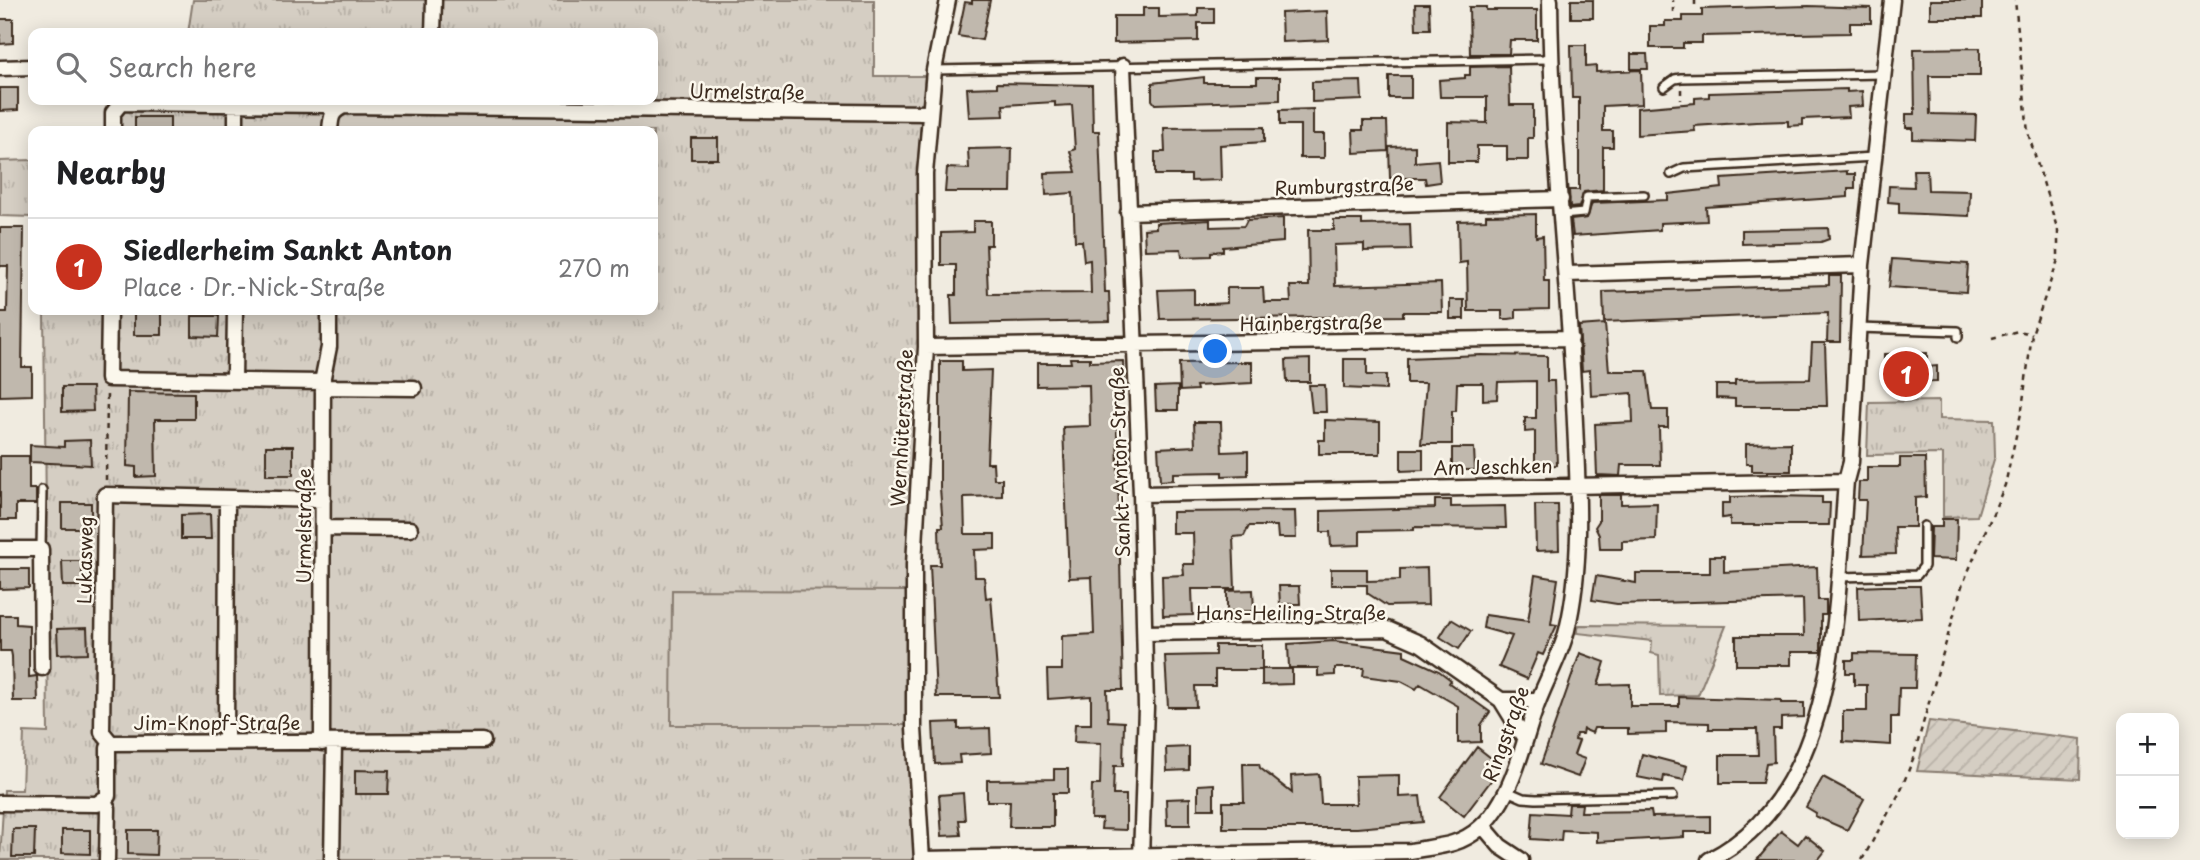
<!DOCTYPE html>
<html lang="en">
<head>
<meta charset="utf-8">
<style>
  body { margin:0; font-family:"Playpen Sans",sans-serif; background:#f6f6f6; color:#202124 }
  .controls { position:absolute; right:21px; bottom:21px; display:grid; overflow:hidden; border-radius:14px; box-shadow:0 4px 18px #0003 }
  .controls button { width:63px; height:63px; display:grid; place-items:center; padding:0; border:0; border-bottom:2px solid #e0e0e0; background:#fff; color:#202124; font:35px sans-serif }
  .you { position:absolute; left:1216px; top:352px; width:24px; height:24px; margin:-18px; border:5px solid #fff; border-radius:50%; background:#1a73e8; box-shadow:0 0 0 10px #1a73e833 }
  .badge { display:grid; place-items:center; width:46px; height:46px; border-radius:50%; background:#c8321e; color:#fff; font-size:23px; font-weight:700 }
  .pin { position:absolute; translate:-50% -50%; border:4px solid #fff; box-shadow:0 2px 7px #0006 }
  .list { margin:0; padding:0; list-style:none }
  h2 { display:flex; justify-content:space-between; align-items:center; height:91px; margin:0; padding:0 28px; font-size:30px }
  h2 small { font-size:23px; font-weight:400; color:#757577 }
  .list li { display:grid; grid-template-columns:46px 1fr auto; gap:21px; align-items:center; box-sizing:border-box; height:98px; padding:0 28px; border-top:2px solid #e0e0e0 }
  .list b { display:block; font-size:26px; white-space:nowrap }
  .list p { margin:0; font-size:23px; white-space:nowrap; color:#757577 }
  .list em { font-size:23px; font-style:normal; color:#757577 }
  .icon { flex:none; width:38px; height:38px; fill:none; stroke:currentColor; stroke-width:2; stroke-linecap:round; stroke-linejoin:round }
  .map { position:relative; flex:none; width:2200px; height:860px; overflow:hidden }
  .search { position:absolute; background:#fff; box-shadow:0 4px 18px #0003; left:28px; top:28px; width:630px; height:77px; display:flex; align-items:center; gap:18px; box-sizing:border-box; padding:0 24px; border-radius:14px; color:#757577; font-size:26px }
  .panel { position:absolute; background:#fff; box-shadow:0 4px 18px #0003; left:28px; top:126px; width:630px; height:189px; border-radius:14px }
  .map>svg:first-child { display:block }
  .grass { fill:url(#grass-tufts); stroke:#887c70; stroke-width:2 }
  .garden { fill:url(#garden-furrows); stroke:#887c70; stroke-width:2 }
  .pitch { fill:#d5cec3; stroke:#887c70; stroke-width:2 }
  .building { fill:#c0b8ad; stroke:#3b2a1e; stroke-width:2 }
  .lines { fill:none; stroke-linecap:round; stroke-linejoin:round }
  .service-casing { stroke:#3b2a1e; stroke-width:12 }
  .minor-casing { stroke:#3b2a1e; stroke-width:19 }
  .path { stroke:#3b2a1e; stroke-width:2.5; stroke-dasharray:5 5; stroke-linecap:butt }
  .service { stroke:#fbf7ec; stroke-width:7 }
  .minor { stroke:#fbf7ec; stroke-width:14 }
  .labels { text-anchor:middle; stroke-width:5; stroke-linejoin:round; paint-order:stroke }
  .street-label { font-size:19px; fill:#3b2a1e; stroke:#fbf7ec }
</style>
</head>
<body>
<div class="map">
<svg width="2200" height="860" viewBox="0 0 2200 860">
  <defs>
    <pattern id="grass-tufts" width="24" height="20" patternUnits="userSpaceOnUse" patternTransform="scale(1.75)"><rect width="24" height="20" fill="#d5cec3"/><path d="M3 7l-1-3M5 7V3M7 7l1-3M15 17l-1-3M17 17v-4M19 17l1-3" fill="none" stroke="#b8b1a7"/></pattern>
    <pattern id="garden-furrows" width="10" height="10" patternUnits="userSpaceOnUse" patternTransform="scale(1.75)"><rect width="10" height="10" fill="#d5cec3"/><path d="M-1 1l2-2M0 10L10 0M9 11l2-2" fill="none" stroke="#b8b1a7"/></pattern>
  </defs>
  <rect width="100%" height="100%" fill="#f0ebe0"/>
  <filter id="ink" filterUnits="userSpaceOnUse"><feTurbulence type="fractalNoise" baseFrequency=".0143" numOctaves="2"/><feDisplacementMap in="SourceGraphic" scale="14" xChannelSelector="R" yChannelSelector="G"/><feConvolveMatrix kernelMatrix="1 2 1 2 8 2 1 2 1" color-interpolation-filters="sRGB"/></filter>
  <g filter="url(#ink)">
    <path class="grass" d="M193,0H874V76H925L917,174L919,347L906,591V725L915,860H0L4,790H22L24,732L48,733L44,310H653V131H107L108,100H653V33H188Z
      M33,160V217L0,216V161Z
      M1939,401V419L1994,420L1995,456L1977,516L1943,517V454L1867,455L1869,402Z
      M1579,625L1726,626L1698,695L1660,696L1659,655L1651,653L1652,641L1577,633Z"/>
    <path class="garden" d="M1929,721L2081,739L2080,779L1917,771Z"/>
    <path class="pitch" d="M672,590L906,591V725H671Z"/>
    <path class="building" d="M972,0H990L982,40L958,36L965,2L972,3Z
      M1571,0H1593V18H1571Z
      M1930,0H1982V18H1930Z
      M1415,4H1429L1430,29H1416Z
      M1809,6L1871,8V23H1850V33L1702,36V43H1683V48H1650V26H1665V21H1683V16H1702V9Z
      M1469,7H1486V10H1537V40H1510L1509,54H1470Z
      M1143,8H1159V17L1198,16V8H1214V23H1198V41L1114,43V16H1143Z
      M1327,11L1328,40L1282,42L1281,13Z
      M0,19H13V43L0,44Z
      M1571,45H1586V67L1596,66V72L1641,70L1642,104L1603,106V131H1613V147H1603V190L1584,192L1579,207L1570,208L1569,190H1579V98H1572Z
      M1980,48V76H1929L1930,114L1976,115L1975,141L1913,139V128H1906V114H1915L1914,49Z
      M1631,54H1647L1648,69H1631Z
      M1509,66L1510,105H1533V138H1528V160H1507V146H1477V162H1448V122L1487,123V97H1440L1439,80L1465,78V75H1470V67Z
      M1389,76H1411V98H1389Z
      M1204,77V83H1257V77H1280V100L1155,104L1152,100V83Z
      M1361,81L1362,100L1312,102V82Z
      M997,83L1092,85L1093,131H1099L1105,292H1109L1110,321L952,324L951,295H956V265H941V233L973,232V221H991V245H986L988,294L1091,293L1090,260L1084,261L1082,241H1075L1073,193L1046,195L1045,173L1076,172L1070,151L1075,149L1072,105L1055,106V102L1003,105L1004,116L969,117L967,88L997,87Z
      M0,88H18V110L0,111Z
      M1847,89V92L1862,91L1863,106L1848,107L1849,117L1803,119V125L1788,126V121L1756,122L1694,126L1695,131L1637,135V108L1695,103V98L1709,97V93Z
      M1313,109V134H1324V158H1300V125H1280V110Z
      M135,117H170V131H135Z
      M1363,121H1387L1388,151L1354,153L1353,130H1363Z
      M1264,127V142L1220,145L1221,180L1191,181V175H1155V152H1165L1164,128Z
      M691,138H718V159H691Z
      M1415,146V162L1438,160L1440,182L1426,184L1425,178H1390L1389,147Z
      M1012,148L1011,192H945L947,168L969,169L968,149Z
      M1913,170H1927L1928,190L1970,191L1969,216L1899,213V203L1888,202L1889,186L1914,187Z
      M1847,171V174H1855V188H1848V197L1706,207L1707,221L1660,223V230L1573,236L1571,220L1587,218L1592,203L1668,200V194L1722,188L1721,179Z
      M1536,214V237L1543,236L1544,281H1549V309L1516,310V318L1509,319H1502V311H1468L1467,262L1459,263L1458,221L1486,220V215Z
      M1283,218V242L1223,247V251L1211,252V256L1182,257L1181,249L1145,250L1144,229L1156,228V223L1210,220V227L1244,226L1247,220Z
      M1334,220H1362V225L1410,224L1411,250L1364,251V244L1334,245L1335,286L1441,283L1442,312H1403V316L1160,319L1158,290L1194,289V304H1211L1227,303V288H1263L1264,302H1291L1290,286H1309L1308,230H1334Z
      M0,228H24L22,367H32V395L0,396V312H7L8,266H0Z
      M1828,228L1829,239L1821,242L1742,244V230Z
      M1892,259L1968,264L1966,292L1889,287Z
      M1829,276H1841L1840,342H1827L1828,313L1604,322L1603,292L1829,285Z
      M1450,300H1464V319H1450Z
      M162,310V335H134V311Z
      M192,316H219L218,337L192,336Z
      M1605,324L1609,371H1647L1652,410H1668V427H1659L1660,465H1621L1620,476L1597,475L1595,424L1633,422L1632,393L1591,396L1590,370L1582,371L1579,326Z
      M1812,343H1825L1827,406H1735V399L1716,398V385H1735V380L1810,379Z
      M1927,353V367L1937,366V381L1884,382V354Z
      M1481,355L1547,356V381H1554L1557,465L1535,466V431L1525,432V418H1536V381L1498,382L1497,399L1483,400V383H1457L1456,411H1452V444H1421L1426,383H1407V358Z
      M1070,358H1090V362L1123,361L1124,387H1116L1123,690H1107L1108,721L1124,722L1123,766H1114L1113,795H1126V830L1101,829L1102,819H1091L1092,785H1100L1101,743L1074,742L1075,724H1091V696L1048,699L1047,670H1062V636L1094,634L1092,577L1069,578L1063,427L1090,426L1089,385L1037,386V363H1071Z
      M1310,359V382H1287L1286,360Z
      M1344,359H1367V375H1386V390L1344,388Z
      M940,361H962V371L991,370L987,463H993L994,479H1002V496L964,497L965,534H995V549L974,550L975,577H984L986,598L991,597L999,697H936L930,565H940L939,527H943L940,488Z
      M1239,362H1252V383L1196,386L1197,390L1180,391L1179,363Z
      M1309,385H1325L1326,412H1312Z
      M1178,386V410H1156L1155,387Z
      M62,387H92L93,411L62,412Z
      M128,392L194,393V419H155L156,476L136,477V467L127,466Z
      M1325,420L1380,422V454H1319V440H1325Z
      M1194,422H1221L1222,452L1248,451V475L1222,476V472L1173,473V480L1160,481L1158,448L1195,446Z
      M90,440L91,465L30,462V445L64,447V441Z
      M1791,443V471H1752V464H1746V444Z
      M266,446H293V475H266Z
      M1452,448H1474L1475,470H1452Z
      M1401,449H1423V470L1401,471Z
      M0,456H29V489H36V504H16V520H0Z
      M1900,458H1925L1926,497L1915,498V527H1895L1896,554L1863,555L1866,500H1858L1859,482H1867V467H1900Z
      M1599,495H1621V504L1657,503L1656,540L1622,541V549H1600L1599,535L1595,527L1599,521Z
      M1776,496L1822,497V503H1830L1829,525H1730V517L1722,518V503H1730V497Z
      M1435,500H1451V507L1505,506L1506,528L1414,527V530L1360,531V545L1331,546L1330,532H1321V511L1435,508Z
      M62,503H91V528H62Z
      M1535,505H1558L1559,550L1536,551Z
      M1295,511L1296,538H1278L1277,526H1249L1244,536L1233,537L1235,589H1192L1193,615L1163,616L1162,576L1184,575L1183,564H1194L1193,533H1172V512Z
      M210,514L211,539H181V515Z
      M1942,519H1957L1956,560L1930,559L1931,527H1942Z
      M1710,556H1724V572L1817,567L1818,600H1826V615H1821V652H1791V665H1736V636H1804L1803,599L1617,604L1592,600L1596,576L1636,583V573H1710Z
      M62,561H82V586H63Z
      M1427,568L1428,605L1387,606L1367,593V585H1331V569H1367V581L1400,580V569Z
      M0,569H29V588L0,589Z
      M1535,575L1558,579L1551,624L1557,625L1543,655L1538,653L1527,679L1499,667L1512,636L1483,628L1485,615L1528,621Z
      M1279,586H1299L1300,604H1280Z
      M1883,586H1920L1922,618L1859,621L1858,587Z
      M1253,590L1254,611H1227V591Z
      M0,615H16V624L29,625V677L37,676L38,701H13L12,656L11,651H0Z
      M1451,619L1471,631L1459,649L1440,637Z
      M87,628L88,653L58,654L57,629Z
      M1334,641L1404,650V655L1439,671L1451,680L1449,683L1490,712L1481,725V742L1458,743V706L1420,684L1416,689L1401,681L1363,676L1364,668H1335V675L1318,676V668H1289L1288,644Z
      M1215,645H1262V669H1292V684L1262,685V670H1215V686H1195L1196,707H1168L1165,656L1215,655Z
      M1580,653L1605,662L1598,685L1630,684V706H1679V697L1781,700V703H1804V717L1781,718V729H1773L1774,762L1766,763L1762,783H1720V755H1758L1757,729H1709V723L1666,722V733L1628,734V728H1594L1592,733L1583,729L1582,734H1576L1575,740L1579,741L1574,755L1585,759L1578,777L1541,764Z
      M1854,653L1916,654L1915,688H1899L1898,717H1891V745L1843,742V711H1867V685H1854V673H1846V660H1854Z
      M958,722V729L990,728L991,753L959,755L960,763L935,764L933,723Z
      M1189,747V770L1167,771L1166,748Z
      M1477,747L1496,762L1490,769L1496,774L1464,816L1440,797Z
      M1642,754L1687,766L1684,780L1664,776L1663,782L1637,777Z
      M1243,764H1259L1260,768L1292,793L1291,776L1319,774L1321,804H1356L1355,776L1399,775V797L1420,796L1423,822L1357,828H1223V802H1244Z
      M1054,769H1068V793H1053V827H1009L1010,801H987V780L1054,779Z
      M355,770L389,771L388,794H355Z
      M1823,777L1864,799L1847,830L1815,816L1816,813L1806,807Z
      M1214,784V809H1198V785Z
      M963,793L965,820H959L961,835L942,836L939,795Z
      M1190,798V825H1167L1166,799Z
      M1569,804H1582L1581,812L1651,811L1652,817L1710,816V832H1684V837L1597,842V832L1562,830L1561,841L1531,839L1533,812L1568,814Z
      M13,829H35L34,857H12Z
      M62,830H90V854L62,853Z
      M128,830H157L156,855L128,854Z
      M1781,831L1798,844L1805,835L1825,851L1818,860H1757Z"/>
    <g class="lines">
      <g class="service-casing">
        <path id="service" d="M935,70L1550,59
          M1664,87L1675,79L1681,78L1883,74
          M1671,174L1684,168L1874,157
          M1562,215L1584,213L1587,197L1644,195
          M1857,328L1958,331V337
          M41,549L42,490
          M1839,577L1917,575L1924,566V526
          M1507,791L1523,798L1536,799L1673,796"/>
      </g>
      <g class="minor-casing">
        <path id="minor" d="M433,33L434,0
          M1123,66L1141,494L1146,707L1141,857
          M0,68L33,67
          M113,131V113L121,103L325,105L334,110
          M236,131V104
          M330,131C331,117 331,112 344,106L929,113
          M1128,212L1561,199
          M1567,274L1862,265
          M109,310L108,379L323,382
          M926,347L1571,338
          M234,380L235,310
          M323,387L414,388
          M1141,494L1846,481
          M323,528L410,529
          M0,549H41L42,668
          M1145,633L1387,629L1421,644L1501,700L1525,739
          M1501,700H1538
          M226,742L227,498
          M111,743L102,732L105,495L323,500
          M111,743L483,741
          M322,743L323,377L329,347V310
          M104,801L108,809L107,860
          M0,803L97,804L108,796V748L111,743
          M1483,826L1500,846L1521,860
          M922,859L1411,851C1425,848 1440,847 1453,843C1506,827 1518,759 1534,713C1543,685 1560,658 1567,630C1583,563 1578,491 1575,423C1569,282 1551,142 1550,0
          M332,860L334,743
          M922,860L914,728V565L926,347L925,174L934,70L948,0
          M1709,860C1840,795 1836,606 1846,481L1851,462L1862,265L1892,0"/>
      </g>
      <path class="path" d="M1695,0V6
        M1673,12V0
        M1681,89V100
        M1992,338L2018,331L2032,334
        M106,480L107,392
        M1862,860L1900,792L1913,759L1962,586L2005,485L2022,409L2032,334L2058,260V231L2028,133L2015,0"/>
      <use href="#service" class="service"/>
      <use href="#minor" class="minor"/>
    </g>
  </g>
  <g class="labels">
    <g class="street-label">
      <text transform="translate(747 92) rotate(1)" y="7">Urmelstraße</text>
      <text transform="translate(1344 186) rotate(-2)" y="7">Rumburgstraße</text>
      <text transform="translate(1311 323) rotate(-1)" y="7">Hainbergstraße</text>
      <text transform="translate(902 428) rotate(-87)" y="7">Wernhüterstraße</text>
      <text transform="translate(1120 462) rotate(-92)" y="7">Sankt-Anton-Straße</text>
      <text transform="translate(1493 467) rotate(-1)" y="7">Am Jeschken</text>
      <text transform="translate(304 526) rotate(-90)" y="7">Urmelstraße</text>
      <text transform="translate(85 560) rotate(-89)" y="7">Lukasweg</text>
      <text x="1291" y="620">Hans-Heiling-Straße</text>
      <text x="217" y="730">Jim-Knopf-Straße</text>
      <text transform="translate(1506 734) rotate(-70)" y="7">Ringstraße</text>
    </g>
  </g>
</svg>
<div class="controls">
<button>+</button>
<button>−</button>
</div>
<div class="you"></div>
<div class="pin badge" style="left:1906px;top:374px">1</div>
<div class="search"><svg class="icon" aria-label="search" viewBox="0 0 24 24"><circle cx="10" cy="10" r="6"/><path d="M15 15l6 6"/></svg>Search here</div>
<section class="panel">
<h2>Nearby<small></small></h2>
<ul class="list">
<li><span class="badge">1</span><div><b>Siedlerheim Sankt Anton</b><p>Place · Dr.-Nick-Straße</p></div><em>270 m</em></li>
</ul>
</section>
</div>
</body>
</html>
